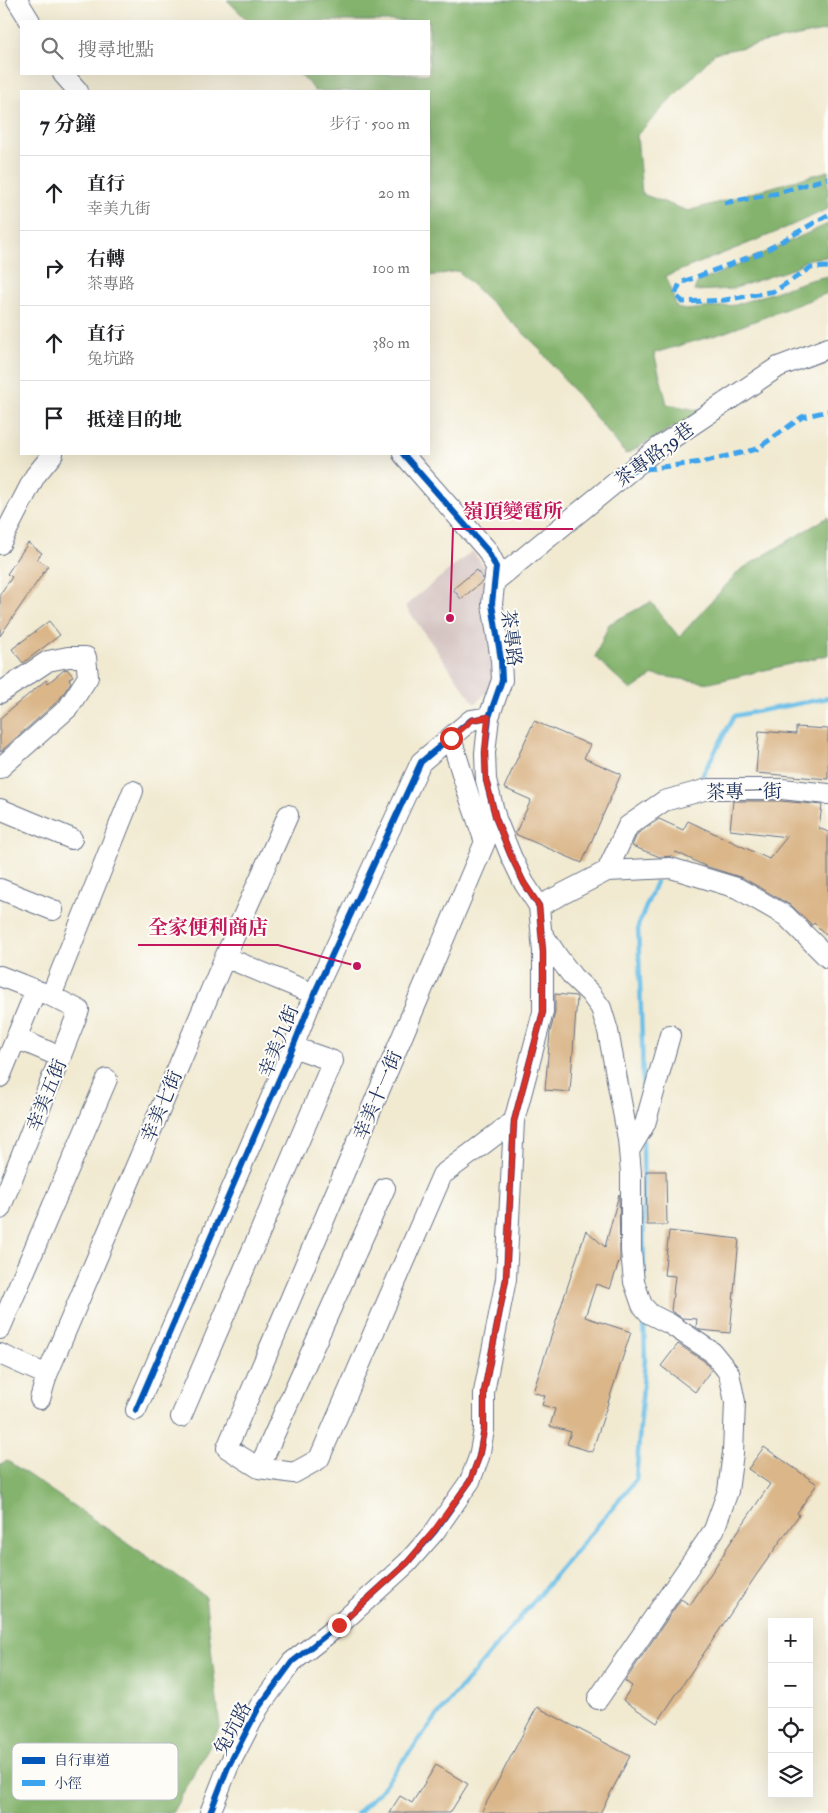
<!DOCTYPE html>
<html lang="zh-TW">
<head>
<meta charset="utf-8">
<style>
  body { margin:0; font-family:"IM FELL Double Pica","Noto Serif TC",serif; background:#f6f6f6; color:#202124 }
  .controls { position:absolute; right:15px; bottom:15px; display:grid; overflow:hidden; border-radius:0px; box-shadow:0 5px 20px #0002 }
  .controls button { width:45px; height:45px; display:grid; place-items:center; padding:0; border:0; border-bottom:1px solid #e0e0e0; background:#fff; color:#202124; font:25px sans-serif }
  .stop { position:absolute; width:15px; height:15px; margin:-11px; border:4px solid #d93025; border-radius:50%; background:#fff }
  .stop.end { background:#d93025; border-color:#fff; box-shadow:0 1px 5px #0008 }
  .list { margin:0; padding:0; list-style:none }
  h2 { display:flex; justify-content:space-between; align-items:center; height:65px; margin:0; padding:0 20px; font-size:21px }
  h2 small { font-size:16px; font-weight:400; color:#757577 }
  .list li { display:grid; grid-template-columns:32px 1fr auto; gap:15px; align-items:center; box-sizing:border-box; height:75px; padding:0 20px; border-top:1px solid #e0e0e0 }
  .list b { display:block; font-size:19px; white-space:nowrap }
  .list p { margin:0; font-size:16px; white-space:nowrap; color:#757577 }
  .list em { font-size:16px; font-style:normal; color:#757577 }
  .icon { flex:none; width:28px; height:28px; fill:none; stroke:currentColor; stroke-width:2; stroke-linecap:round; stroke-linejoin:round }
  .map { position:relative; flex:none; width:828px; height:1813px; overflow:hidden }
  .search { position:absolute; background:#fff; box-shadow:0 5px 20px #0002; left:20px; top:20px; width:410px; height:55px; display:flex; align-items:center; gap:12px; box-sizing:border-box; padding:0 18px; border-radius:0px; color:#757577; font-size:19px }
  .panel { position:absolute; background:#fff; box-shadow:0 5px 20px #0002; left:20px; top:90px; width:410px; height:365px; border-radius:0px }
  .map>svg:first-child { display:block }
  .industrial { fill:#d1bfbe }
  .forest { fill:#84b36d; stroke:#507166 }
  .lines { fill:none; stroke-linecap:round; stroke-linejoin:round }
  .stream { stroke:#6bbfe7; stroke-width:4.5 }
  .building { fill:#dab689 }
  .minor-casing { stroke:#667086; stroke-width:22 }
  .minor { stroke:#fff; stroke-width:20 }
  .quiet { stroke:#3da3ed; stroke-width:5; stroke-dasharray:10 5; stroke-linecap:butt }
  .cycleway-casing { stroke:#fdfcf7; stroke-width:9 }
  .cycleway { stroke:#0057b8; stroke-width:6 }
  .route { stroke:#d93025; stroke-width:6 }
  .labels { text-anchor:middle; stroke-width:4; stroke-linejoin:round; paint-order:stroke }
  .street-label { font-size:19px; fill:#1b2f5e; stroke:#fdfcf7 }
  .key { fill:#fdfcf7; stroke:#b9bec9; stroke-width:1 }
  .key-label { font-size:14px; fill:#1b2f5e }
  .leader { fill:none; stroke:#c2185b; stroke-width:2 }
  .callout-dot { fill:#c2185b; stroke:#fdfcf7; stroke-width:2 }
  .callout-label { font-size:20px; text-anchor:middle; font-weight:bold; fill:#c2185b; stroke:#fdfcf7; stroke-width:4; stroke-linejoin:round; paint-order:stroke }
</style>
</head>
<body>
<div class="map">
<svg width="828" height="1813" viewBox="0 0 828 1813">
  <rect width="100%" height="100%" fill="#fdfcf7"/>
  <filter id="ink" filterUnits="userSpaceOnUse"><feTurbulence type="fractalNoise" baseFrequency=".02" numOctaves="2"/><feDisplacementMap in="SourceGraphic" scale="10" xChannelSelector="R" yChannelSelector="G"/><feConvolveMatrix kernelMatrix="1 2 1 2 8 2 1 2 1" color-interpolation-filters="sRGB"/></filter>
  <filter id="wash" filterUnits="userSpaceOnUse"><feTurbulence type="fractalNoise" baseFrequency=".0096" numOctaves="4" result="noise"/><feDisplacementMap in="SourceGraphic" scale="20" xChannelSelector="R" yChannelSelector="G"/><feGaussianBlur stdDeviation="1.12" result="paint"/><feColorMatrix in="noise" values="0 0 0 0 0 0 0 0 0 0 0 0 0 0 0 0 0 1.4 0 .05"/><feComposite in="paint" operator="in"/></filter>
  <g filter="url(#wash)">
    <rect width="100%" height="100%" fill="#f1ead1"/>
    <path class="industrial" d="M472,551L486,569V605L494,680L487,692L475,704L405,606Z"/>
    <path class="forest" d="M227,0H828V30L715,53L637,135L642,194L688,211L828,171V209L772,234L666,276L677,308L685,310L735,305L810,280L828,276V293L723,333L654,353L667,404L702,411L626,454L535,344L458,271L429,276V91H314L313,88L299,74H429V21H248Z
      M828,224V257L809,259L792,269L732,289L694,291L697,283Z
      M828,517V655L710,683L653,675L631,690L595,657L609,624L651,602L679,637L740,570Z
      M8,1461L205,1596L220,1727L172,1813H0V1464Z"/>
    <g class="lines">
      <path class="stream" d="M702,776L734,716L828,698
        M643,1101L642,1039L638,926L656,882
        M643,1141L644,1286
        M357,1813L379,1792L438,1715L636,1480L645,1359L644,1316"/>
    </g>
    <g id="blocks">
      <path class="building" d="M28,543L42,553L37,559L48,566L0,636V594L12,577L7,574Z
        M476,570L483,578V581L461,599L453,589Z
        M49,621L60,635L23,663L12,649Z
        M67,669L73,676L69,679L71,682L59,700L0,752V718L46,680L48,683L64,670Z
        M534,721L590,745L584,758L621,774L582,863L515,834L531,800L504,788Z
        M796,727L828,729V779L756,773L759,731L796,734Z
        M733,801H781L822,805L819,828L828,832V937L814,923L812,925L792,906L743,878L705,866L676,852L672,856L660,857L632,846L637,834L659,819L683,830L688,821L769,859L787,837L730,830Z
        M555,994L576,996L577,998L570,1092L545,1090L550,1033L555,1012Z
        M646,1171H666L667,1225H647Z
        M619,1194L620,1259L610,1289L596,1284L585,1317L631,1332L592,1452L567,1444L571,1432L550,1426L555,1409L542,1405L545,1396L533,1392L586,1230L605,1247Z
        M669,1231L739,1239L730,1333L700,1330L696,1327L697,1319L682,1318L671,1311L675,1276L664,1275Z
        M678,1344L704,1361L711,1370L695,1392L661,1366Z
        M764,1447L817,1484L797,1513L799,1515L757,1574L657,1723L623,1700L632,1686L625,1681L681,1599L690,1605L725,1552H724L770,1484L748,1469Z
        M537,1707L630,1756L600,1813H481Z
        M436,1765L468,1784L450,1813H389L400,1796L412,1803Z"/>
    </g>
  </g>
  <g filter="url(#ink)">
    <use href="#blocks" fill-opacity="0" stroke="#667086" stroke-width="1"/>
    <g class="lines">
      <g class="minor-casing">
        <path id="minor" d="M17,0L30,21
          M63,74L78,91
          M0,544L35,476L53,454
          M494,582L659,447L778,367L828,348
          M0,693L48,661L68,657H86L88,677L68,708L0,768
          M451,738L468,793L485,842L227,1448L259,1468L294,1473L319,1459L442,1175L514,1121
          M0,809L72,839
          M607,871L628,826L664,801L708,789H782L828,794
          M0,889L53,910
          M539,906L607,871L671,868L737,888L786,916L828,958
          M542,933L558,957L573,977L590,993L601,1008L608,1031L628,1139L631,1173V1251L634,1282L642,1305L650,1314L670,1324L712,1352L729,1373L735,1402L733,1453L728,1491L714,1530L598,1699
          M225,957L314,994
          M0,976L51,996L79,1010L0,1209
          M51,996L133,791
          M16,1038L61,1057
          M0,1077L36,990
          M629,1151L645,1124L670,1035
          M0,1329L107,1079
          M0,1354L47,1375
          M40,1399L47,1375L225,957L288,815
          M136,1410L293,1047L314,994L421,762L471,720L489,717
          M181,1417L333,1061L293,1047
          M259,1468L385,1188
          M210,1813L228,1767L259,1707L292,1662L339,1625L407,1563L435,1531L470,1481L479,1457L484,1430V1392L506,1279L514,1121L543,1012V952L539,906L524,883L511,856L496,819L486,780L485,753L489,717L502,680L501,660L492,604L496,567L487,550L403,454"/>
      </g>
      <use href="#minor" class="minor"/>
      <path class="quiet" d="M724,203L774,194L828,178
        M828,215L763,252L680,283L675,295L683,302L725,300L775,291L810,268L828,267
        M630,471L702,462L757,449L802,417L828,411"/>
      <g class="cycleway-casing">
        <path id="cycleway" d="M136,1410L293,1047L314,994L421,762L471,720L489,717
          M210,1813L228,1767L259,1707L292,1662L339,1625L407,1563L435,1531L470,1481L479,1457L484,1430V1392L506,1279L514,1121L543,1012V952L539,906L524,883L511,856L496,819L486,780L485,753L489,717L502,680L501,660L492,604L496,567L487,550L403,454"/>
      </g>
      <use href="#cycleway" class="cycleway"/>
    </g>
  </g>
  <g class="lines" filter="url(#ink)">
    <path class="route" d="M339,1625L407,1563L434,1531L470,1481L479,1457L484,1430V1392L506,1279L514,1121L543,1012V952L539,906L524,883L511,856L496,819L486,780L485,752L488,717L472,720L451,738"/>
  </g>
  <g class="labels">
    <g class="street-label">
      <text transform="translate(654 454) rotate(-37)" y="7">茶專路39巷</text>
      <text transform="translate(512 638) rotate(83)" y="7">茶專路</text>
      <text transform="translate(744 791) rotate(-1)" y="7">茶專一街</text>
      <text transform="translate(278 1041) rotate(-68)" y="7">幸美九街</text>
      <text transform="translate(46 1095) rotate(-68)" y="7">幸美五街</text>
      <text transform="translate(377 1095) rotate(-67)" y="7">幸美十一街</text>
      <text transform="translate(161 1106) rotate(-67)" y="7">幸美七街</text>
      <text transform="translate(232 1728) rotate(-62)" y="7">兔坑路</text>
    </g>
  </g>
  <rect x="12" y="1743" width="166" height="57" rx="8" class="key"/>
  <rect x="22" y="1757" width="23" height="7" fill="#0057b8"/>
  <rect x="22" y="1780" width="23" height="6" fill="#3da3ed"/>
  <g class="key-label">
    <text x="54" y="1765">自行車道</text>
    <text x="54" y="1788">小徑</text>
  </g>
  <path class="leader" d="M450 618L453 529H573M357 966L278 945H138"/>
  <g class="callout-dot">
    <circle cx="450" cy="618" r="5"/>
    <circle cx="357" cy="966" r="5"/>
  </g>
  <g class="callout-label">
    <text x="513" y="518">嶺頂變電所</text>
    <text x="208" y="934">全家便利商店</text>
  </g>
</svg>
<div class="controls">
<button>+</button>
<button>−</button>
<button><svg class="icon" aria-label="locate" viewBox="0 0 24 24"><circle cx="12" cy="12" r="6"/><path d="M12 2v4M12 18v4M2 12h4M18 12h4"/></svg></button>
<button><svg class="icon" aria-label="layers" viewBox="0 0 24 24"><path d="M12 4l9 5-9 5-9-5zM3 14l9 5 9-5"/></svg></button>
</div>
<div class="stop" style="left:451px;top:738px"></div>
<div class="stop end" style="left:339px;top:1625px"></div>
<div class="search"><svg class="icon" aria-label="search" viewBox="0 0 24 24"><circle cx="10" cy="10" r="6"/><path d="M15 15l6 6"/></svg>搜尋地點</div>
<section class="panel">
<h2>7 分鐘<small>步行 · 500 m</small></h2>
<ul class="list">
<li><svg class="icon" aria-label="ahead" viewBox="0 0 24 24"><path d="M12 20V5M6 11l6-6 6 6"/></svg><div><b>直行</b><p>幸美九街</p></div><em>20 m</em></li>
<li><svg class="icon" aria-label="right" viewBox="0 0 24 24"><path d="M7 20v-9h11M14 6l5 5-5 5"/></svg><div><b>右轉</b><p>茶專路</p></div><em>100 m</em></li>
<li><svg class="icon" aria-label="ahead" viewBox="0 0 24 24"><path d="M12 20V5M6 11l6-6 6 6"/></svg><div><b>直行</b><p>兔坑路</p></div><em>380 m</em></li>
<li><svg class="icon" aria-label="arrive" viewBox="0 0 24 24"><path d="M6 21V4h12l-3 4 3 4H6"/></svg><div><b>抵達目的地</b></div></li>
</ul>
</section>
</div>
</body>
</html>
